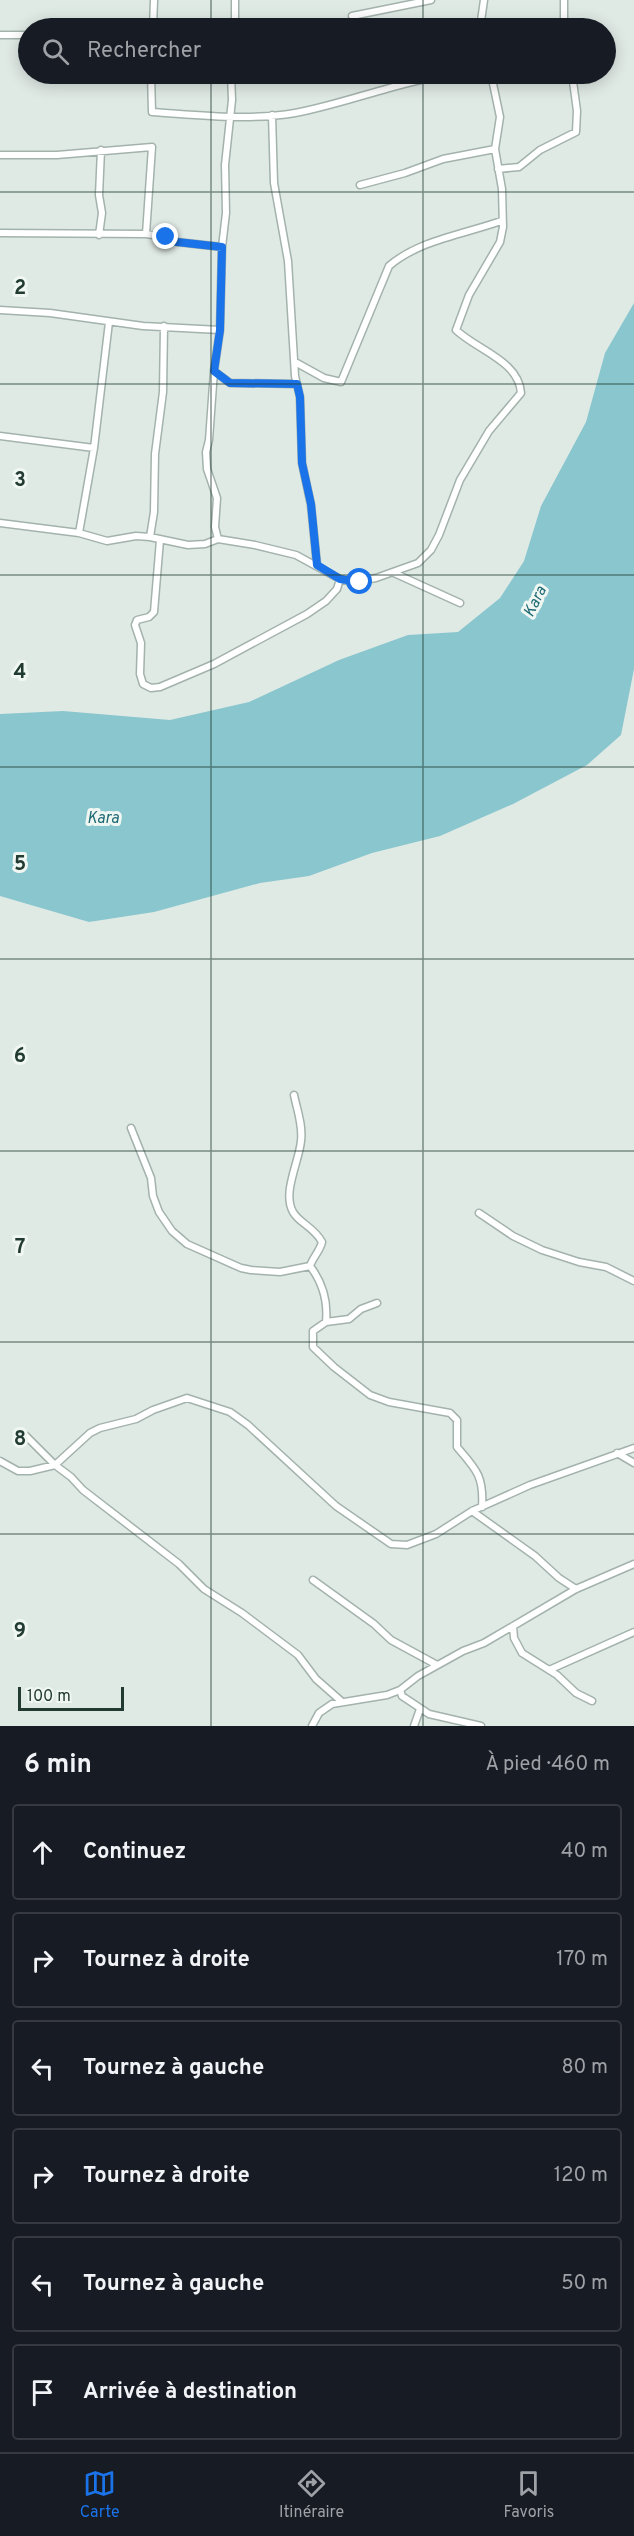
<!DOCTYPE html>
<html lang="fr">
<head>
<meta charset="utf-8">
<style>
  body { margin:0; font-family:Overpass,sans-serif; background:#242831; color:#f1f3f6 }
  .scale { position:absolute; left:18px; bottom:15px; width:106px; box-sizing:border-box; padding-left:6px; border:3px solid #213a32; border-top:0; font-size:16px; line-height:21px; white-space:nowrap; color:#213a32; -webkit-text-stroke:4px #f0f7f3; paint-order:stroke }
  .stop { position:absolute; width:18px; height:18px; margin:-14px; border:4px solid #1a73e8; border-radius:50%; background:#fff }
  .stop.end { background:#1a73e8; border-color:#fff; box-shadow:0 2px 6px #0008 }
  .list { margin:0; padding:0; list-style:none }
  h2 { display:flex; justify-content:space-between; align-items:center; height:78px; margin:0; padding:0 24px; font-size:26px }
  h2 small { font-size:20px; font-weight:400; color:#9ea1a6 }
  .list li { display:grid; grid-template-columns:39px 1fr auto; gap:18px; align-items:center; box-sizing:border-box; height:96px; margin:0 12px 12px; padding:0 12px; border:2px solid #363941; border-radius:6px }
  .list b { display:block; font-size:22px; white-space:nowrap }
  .list em { font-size:20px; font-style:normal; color:#9ea1a6 }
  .icon { flex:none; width:33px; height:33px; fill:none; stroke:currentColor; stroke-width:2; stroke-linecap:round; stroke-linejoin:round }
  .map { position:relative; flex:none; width:634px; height:1726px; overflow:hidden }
  .search { position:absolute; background:#171b24; box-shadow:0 3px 15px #0003; left:18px; right:18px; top:18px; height:66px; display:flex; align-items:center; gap:15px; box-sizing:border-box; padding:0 21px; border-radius:33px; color:#9ea1a6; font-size:22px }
  .sheet { height:726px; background:#171b24 }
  nav { display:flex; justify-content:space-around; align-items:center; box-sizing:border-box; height:84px; border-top:2px solid #363941; background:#171b24; font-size:16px; color:#9ea1a6 }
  nav a { display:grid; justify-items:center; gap:3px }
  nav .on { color:#1a73e8 }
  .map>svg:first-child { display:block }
  .water { fill:#89c6ce }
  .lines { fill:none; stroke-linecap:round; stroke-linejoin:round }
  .street-casing { stroke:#a3b2ac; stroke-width:9 }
  .street { stroke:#fff; stroke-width:6 }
  .route { stroke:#1a73e8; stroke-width:8 }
  .grid { fill:none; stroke:#213a32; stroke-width:1.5; stroke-opacity:0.55 }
  .labels { text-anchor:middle; stroke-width:6; stroke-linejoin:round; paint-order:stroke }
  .water-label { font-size:16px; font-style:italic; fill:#1e6973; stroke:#f0f7f3 }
  .grid-label { font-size:20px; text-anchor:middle; font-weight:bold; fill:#213a32; stroke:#f0f7f3; stroke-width:6; stroke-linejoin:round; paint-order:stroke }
</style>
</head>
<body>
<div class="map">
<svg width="634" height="1726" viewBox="0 0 634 1726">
  <rect width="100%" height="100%" fill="#e0eae5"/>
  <path class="water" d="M634,303V669L621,735L587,765L513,804L440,836L372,853L309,876L260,883L154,912L89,922L0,896V714L63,711L170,720L249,702L339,660L408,635L458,632L500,598L524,561L541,506L586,422L605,353Z"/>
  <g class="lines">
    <g class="street-casing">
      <path id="street" d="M235,0V28
        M564,0V28
        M352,16L431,0
        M153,28L154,0
        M480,28L484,0
        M0,35H28
        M151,74L152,112C199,115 248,121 295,113C349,103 401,80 456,74
        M272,115L274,183L288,261L295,376L300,397L302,463L311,505L317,565
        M0,155H57L152,147L146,234
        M498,169L519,167L540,150L576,132L577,111L572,74
        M360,185L405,173L443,159L495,149
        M0,233L146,234L166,237L177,242L222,247
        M99,235L102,213L99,195L101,150
        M0,310L50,313L143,326L220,330
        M295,362L324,378L341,382L389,266C419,240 465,234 501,221
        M214,371L230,383L297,384
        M0,436L94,448
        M0,523L79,533L107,541L136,536L150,537L188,545L205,544L218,539L255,545L296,555L340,579L351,582L376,578L418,563L431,550L439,535L460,480L489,431L521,393C519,361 477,350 456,330L469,295L500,242L503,227L502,189L495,149L500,117L491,74
        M79,533L94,448L109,322
        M150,537L154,512L155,454L163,392L164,326
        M218,539L215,527L217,498L207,469L206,452L209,440L214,371L220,330L222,247L226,213L225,165L232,100L231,74
        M160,540L154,612L149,617L137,620L135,625L141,643L140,674L143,684L151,688L160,687L214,664L307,614L326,601L337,589L340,579
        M394,573L460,603
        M294,1095C297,1110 303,1125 301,1141C299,1162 282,1193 293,1212C299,1223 314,1227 322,1242C320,1251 313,1257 310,1266C323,1283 328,1301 326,1322
        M131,1128L151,1178L153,1196L159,1212L172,1231L187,1244L241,1268L251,1270L280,1272L310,1266
        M479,1213L513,1236L542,1250L579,1262L606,1267L634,1281
        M377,1303L361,1309L349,1319L326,1322L313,1331V1347L334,1367L370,1395L389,1402L450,1413L457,1420V1447C476,1469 484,1476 482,1507
        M26,1436L55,1465L90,1433L100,1428L136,1419L153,1410L187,1398L230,1412L248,1425L336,1506L391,1544L407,1545L436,1534L472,1511L530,1485L634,1448
        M617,1453L634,1463
        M0,1461L18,1471H30L55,1465L71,1477L83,1490L179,1564L204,1589L242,1613L298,1655L316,1679L341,1701
        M472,1511L535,1556L559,1578L576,1589
        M313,1580L374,1624L391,1640L437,1665
        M513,1626L514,1638L522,1653L557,1675L576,1693L592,1701
        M549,1670L634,1632
        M400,1690L402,1696L429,1714L481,1726
        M312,1726L319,1713L332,1704L387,1695L400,1690L418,1676L463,1651L484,1643L576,1589L634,1564
        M414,1726L420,1709"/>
    </g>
    <use href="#street" class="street"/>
  </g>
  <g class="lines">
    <path class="route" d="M166,237L177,242L222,247L220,330L214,371L230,383L297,384L300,397L302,463L311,504L317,565L340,579L360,582"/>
  </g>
  <path class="grid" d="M211,0V28M423,0V28M211,74V1726M423,74V1726M0,192H634M0,384H634M0,575H634M0,767H634M0,959H634M0,1151H634M0,1342H634M0,1534H634"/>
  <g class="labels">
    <g class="water-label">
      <text transform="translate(534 601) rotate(-64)" y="6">Kara</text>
      <text x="103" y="823">Kara</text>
    </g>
  </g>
  <g class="grid-label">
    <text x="20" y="294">2</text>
    <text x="20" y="486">3</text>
    <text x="20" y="678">4</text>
    <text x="20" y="870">5</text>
    <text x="20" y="1062">6</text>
    <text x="20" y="1253">7</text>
    <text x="20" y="1445">8</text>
    <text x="20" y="1637">9</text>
  </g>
</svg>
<div class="scale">100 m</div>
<div class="stop" style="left:360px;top:582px"></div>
<div class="stop end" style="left:166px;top:237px"></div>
<div class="search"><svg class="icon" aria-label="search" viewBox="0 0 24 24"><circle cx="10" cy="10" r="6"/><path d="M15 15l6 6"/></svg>Rechercher</div>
</div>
<section class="sheet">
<h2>6 min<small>À pied · 460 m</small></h2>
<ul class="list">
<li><svg class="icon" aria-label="ahead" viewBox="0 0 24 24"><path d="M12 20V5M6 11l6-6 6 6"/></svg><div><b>Continuez</b></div><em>40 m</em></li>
<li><svg class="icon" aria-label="right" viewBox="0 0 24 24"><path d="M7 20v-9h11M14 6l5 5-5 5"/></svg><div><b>Tournez à droite</b></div><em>170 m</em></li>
<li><svg class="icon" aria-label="left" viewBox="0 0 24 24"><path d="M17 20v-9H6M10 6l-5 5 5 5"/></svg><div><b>Tournez à gauche</b></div><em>80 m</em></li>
<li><svg class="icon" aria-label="right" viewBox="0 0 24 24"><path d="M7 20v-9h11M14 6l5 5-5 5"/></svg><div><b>Tournez à droite</b></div><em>120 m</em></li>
<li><svg class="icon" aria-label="left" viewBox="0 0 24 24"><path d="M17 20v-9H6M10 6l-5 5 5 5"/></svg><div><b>Tournez à gauche</b></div><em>50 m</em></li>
<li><svg class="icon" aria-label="arrive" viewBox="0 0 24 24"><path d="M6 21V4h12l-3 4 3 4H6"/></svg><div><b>Arrivée à destination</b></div></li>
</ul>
</section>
<nav>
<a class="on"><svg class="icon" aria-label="map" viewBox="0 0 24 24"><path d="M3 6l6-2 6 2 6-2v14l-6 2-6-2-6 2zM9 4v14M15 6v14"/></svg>Carte</a>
<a><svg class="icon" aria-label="directions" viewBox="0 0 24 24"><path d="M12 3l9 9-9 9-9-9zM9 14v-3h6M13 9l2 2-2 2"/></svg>Itinéraire</a>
<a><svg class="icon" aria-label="saved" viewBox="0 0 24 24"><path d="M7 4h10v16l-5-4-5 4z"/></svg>Favoris</a>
</nav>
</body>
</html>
